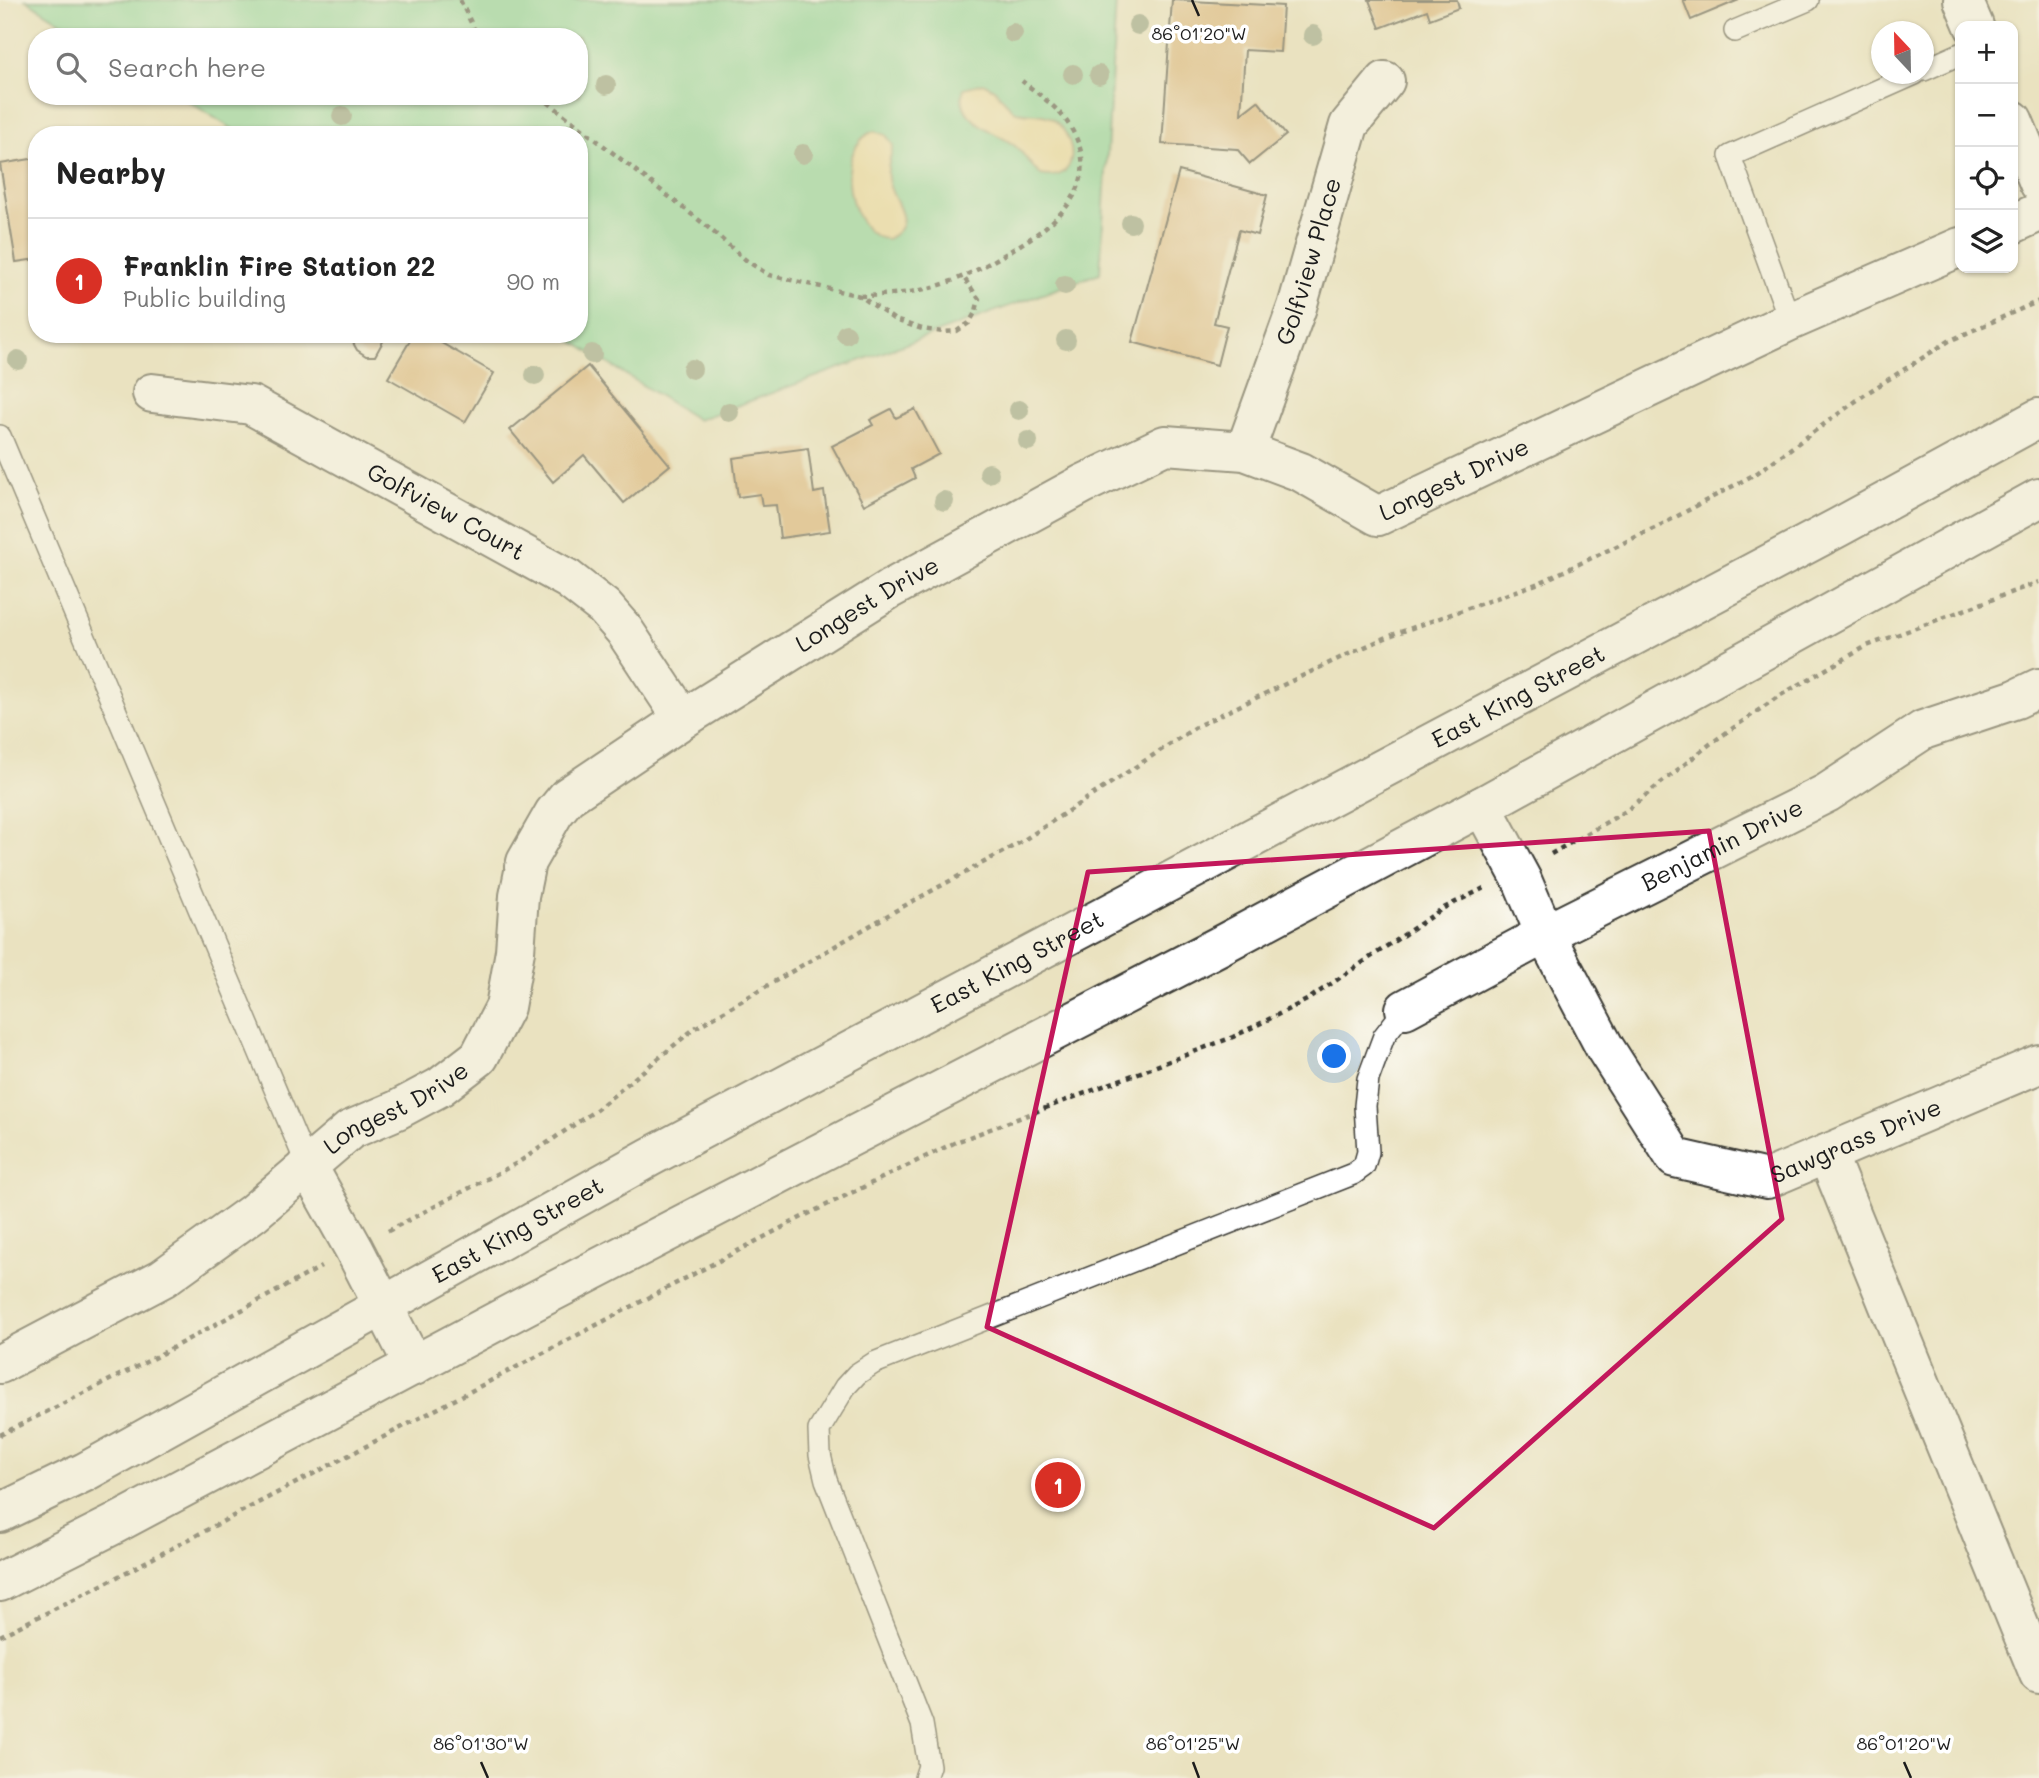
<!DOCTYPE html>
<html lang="en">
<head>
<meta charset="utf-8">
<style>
  body { margin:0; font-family:Mali,sans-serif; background:#f6f6f6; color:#222 }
  .controls { position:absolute; right:21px; top:21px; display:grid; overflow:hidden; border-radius:14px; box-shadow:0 2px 5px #0004 }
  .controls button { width:63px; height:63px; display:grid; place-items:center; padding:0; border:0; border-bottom:2px solid #e0e0e0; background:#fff; color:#222; font:35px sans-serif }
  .compass { position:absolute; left:1871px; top:21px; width:63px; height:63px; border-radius:50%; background:#fff; box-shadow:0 2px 5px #0004; rotate:338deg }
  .you { position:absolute; left:1335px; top:1057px; width:24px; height:24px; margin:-18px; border:5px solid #fff; border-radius:50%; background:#1a73e8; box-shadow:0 0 0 10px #1a73e833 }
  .badge { display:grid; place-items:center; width:46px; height:46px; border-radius:50%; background:#d93025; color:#fff; font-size:23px; font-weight:700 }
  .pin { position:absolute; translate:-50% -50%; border:4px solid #fff; box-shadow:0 2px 7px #0006 }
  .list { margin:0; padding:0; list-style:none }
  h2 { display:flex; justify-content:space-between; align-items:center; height:91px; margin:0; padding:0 28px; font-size:30px }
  h2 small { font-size:23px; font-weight:400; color:#767676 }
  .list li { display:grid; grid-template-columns:46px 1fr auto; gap:21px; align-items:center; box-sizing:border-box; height:126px; padding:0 28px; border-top:2px solid #e0e0e0 }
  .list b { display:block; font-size:26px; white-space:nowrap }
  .list p { margin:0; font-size:23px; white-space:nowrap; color:#767676 }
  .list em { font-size:23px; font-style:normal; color:#767676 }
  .icon { flex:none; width:38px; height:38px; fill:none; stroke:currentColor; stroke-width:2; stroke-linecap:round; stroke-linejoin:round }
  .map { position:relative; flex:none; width:2039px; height:1778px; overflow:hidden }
  .search { position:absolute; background:#fff; box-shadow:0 2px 5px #0004; left:28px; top:28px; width:560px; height:77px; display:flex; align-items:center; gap:18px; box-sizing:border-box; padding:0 24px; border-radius:28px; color:#767676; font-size:26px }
  .panel { position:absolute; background:#fff; box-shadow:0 2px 5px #0004; left:28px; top:126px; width:560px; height:217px; border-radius:28px }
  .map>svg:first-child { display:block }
  .green { fill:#7ed69b; stroke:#4d795c; stroke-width:2 }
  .sand { fill:#eeda9e; stroke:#857b5d; stroke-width:2 }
  .building { fill:#d9ac6d }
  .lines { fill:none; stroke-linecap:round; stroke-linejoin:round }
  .service-casing { stroke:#3b3a35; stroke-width:24 }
  .minor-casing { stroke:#3b3a35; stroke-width:42 }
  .primary-casing { stroke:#3b3a35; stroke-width:42 }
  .path { stroke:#3b3a35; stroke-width:4.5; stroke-dasharray:5 5; stroke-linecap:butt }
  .service { stroke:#fff; stroke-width:21 }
  .minor { stroke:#fff; stroke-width:38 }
  .primary { stroke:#fff; stroke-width:38 }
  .tree { fill:#8b997e }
  .marked { fill:none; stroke:#c2185b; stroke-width:5; stroke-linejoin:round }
  .ticks { fill:none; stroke:#1c1c1c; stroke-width:2.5 }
  .labels { text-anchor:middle; stroke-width:7; stroke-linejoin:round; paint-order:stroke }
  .street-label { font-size:24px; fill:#1c1c1c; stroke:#fff }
  .ticks-label { font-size:18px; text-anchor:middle; fill:#1c1c1c; stroke:#fff; stroke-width:7; stroke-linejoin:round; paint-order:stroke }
</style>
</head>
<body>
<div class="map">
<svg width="2039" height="1778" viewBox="0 0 2039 1778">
  <rect width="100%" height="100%" fill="#fff"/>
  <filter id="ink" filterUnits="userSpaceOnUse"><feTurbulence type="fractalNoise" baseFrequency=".0143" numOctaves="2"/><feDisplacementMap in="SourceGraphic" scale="14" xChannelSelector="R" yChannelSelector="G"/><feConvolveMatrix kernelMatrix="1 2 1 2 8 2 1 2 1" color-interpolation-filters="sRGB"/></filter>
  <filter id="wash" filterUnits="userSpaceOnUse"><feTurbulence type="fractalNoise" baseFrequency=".00686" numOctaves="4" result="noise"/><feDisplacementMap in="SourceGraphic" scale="28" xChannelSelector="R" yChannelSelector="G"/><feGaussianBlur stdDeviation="1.57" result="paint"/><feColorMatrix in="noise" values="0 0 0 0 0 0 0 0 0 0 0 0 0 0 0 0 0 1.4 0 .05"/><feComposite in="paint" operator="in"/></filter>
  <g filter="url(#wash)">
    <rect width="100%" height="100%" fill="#eae2c0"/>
    <path class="green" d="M26,0H1116L1100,273L698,420L561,334H579V135H242L180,96H579V37H85Z"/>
    <path class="sand" d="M983,83L994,89L1014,111C1026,116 1039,111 1051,118C1077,134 1083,183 1041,175C1031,167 1025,154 1015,146C997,132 953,120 964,88Z
      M874,131L886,135L893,145C891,157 886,168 888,179C891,203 920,222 887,239C850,238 830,149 874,131Z"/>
    <g id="blocks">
      <path class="building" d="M1172,0L1283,6L1280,52L1245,50L1241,114L1258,101L1286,135L1250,164L1237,149L1162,144Z
        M1369,0H1457L1459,8L1430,19L1427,10L1380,28Z
        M1683,0H1739L1691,20Z
        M37,158V259L16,262L0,164Z
        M1179,171L1267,195L1257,235L1239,230L1214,323L1227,326L1217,365L1132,342Z
        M318,334H338L333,342Z
        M356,334H387L375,356H366L357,350L352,341Z
        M414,334H441L438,341L494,373L465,422L388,378Z
        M588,366L670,465L624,503L584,455L553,482L510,430Z
        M891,409L896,418L915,409L939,454L911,469L915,478L864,505L832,446L873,425L870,420Z
        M808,448L814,493L824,491L830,531L780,538L776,505L762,506L760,494L738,497L733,458Z"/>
    </g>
  </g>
  <g filter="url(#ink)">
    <use href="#blocks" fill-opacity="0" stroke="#3b3a35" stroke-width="2"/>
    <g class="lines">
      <g class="service-casing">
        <path id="service" d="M1735,31L1808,0
          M1924,70L1960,54
          M1790,321L1730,156L1915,74
          M0,436L307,1165
          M925,1778L929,1766L922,1724L826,1480L820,1455L819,1430L845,1387L857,1374L874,1363L1353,1174L1364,1166L1368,1152L1365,1106L1368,1079L1384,1036L1405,1009"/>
      </g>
      <g class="minor-casing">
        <g id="minor">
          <path d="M1963,0L1974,26"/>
          <path d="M2013,120L2039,183"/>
          <path d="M2013,224L2039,212"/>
          <path id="s1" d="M152,393L251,405L568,579L604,607L624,630L683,719"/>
          <path id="s2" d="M1245,451L1297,307L1349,125L1385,81"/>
          <path id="s3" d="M1482,806L1522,880L1545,934L1605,1048L1675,1158L1767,1179L2039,1064"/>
          <path id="s4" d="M1405,1009L1545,934L1827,793L1923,730L2016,699L2039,688"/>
          <path d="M1827,1154L2039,1674"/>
          <path d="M307,1165L354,1249L414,1366"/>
          <path id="s5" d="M0,1364L163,1278L253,1213L350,1130L397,1110L440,1087L479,1057L505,1007L515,951L519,896L526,862L554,813L567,797L683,719L890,589L1083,484L1165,445L1245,451L1301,472L1378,516L1790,321L1960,247"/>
        </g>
      </g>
      <g class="primary-casing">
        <g id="primary">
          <path id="s6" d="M0,1513L85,1472L650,1157L1839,527L2039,418"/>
          <path d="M0,1582L113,1525L525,1306L1219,946L1482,806L2039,498"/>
        </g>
      </g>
      <path class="path" d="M460,0L478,37
        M540,96L704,224L747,261L769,275L860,296L895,320L922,329L943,332L957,331L969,323L976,311L979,299L964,278
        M860,296C932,294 960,282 1020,245C1065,217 1104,179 1069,125C1058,107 1038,94 1022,81
        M1551,854L1626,811L1710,744L1779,696L1867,646L2039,582
        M388,1231L519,1162L596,1110L695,1028L895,911L1021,842L1199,725L1342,657L1392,635L1539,583L1661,525L1757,473L1867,393L1949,341L2039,301
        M0,1435L148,1361L321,1267
        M0,1636L98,1587L806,1215L956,1142L1233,1037L1307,1000L1442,909L1484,888"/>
      <use href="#service" class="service"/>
      <use href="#minor" class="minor"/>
      <use href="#primary" class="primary"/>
    </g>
    <g class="tree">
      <circle cx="1138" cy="25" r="10"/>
      <circle cx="1013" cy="33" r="10"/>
      <circle cx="1313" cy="35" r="10"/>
      <circle cx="1073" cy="74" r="10"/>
      <circle cx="1099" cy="75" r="10"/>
      <circle cx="606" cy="85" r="10"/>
      <circle cx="342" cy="116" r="10"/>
      <circle cx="803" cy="154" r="10"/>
      <circle cx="1131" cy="223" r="10"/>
      <circle cx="1065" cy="285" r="10"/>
      <circle cx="846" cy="334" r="10"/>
      <circle cx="1066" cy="340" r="10"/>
      <circle cx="592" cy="354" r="10"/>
      <circle cx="18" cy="360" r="10"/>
      <circle cx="692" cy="369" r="10"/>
      <circle cx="535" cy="375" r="10"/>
      <circle cx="1019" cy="410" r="10"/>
      <circle cx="729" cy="412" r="10"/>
      <circle cx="1028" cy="441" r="10"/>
      <circle cx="989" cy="473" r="10"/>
      <circle cx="944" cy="501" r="10"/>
    </g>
  </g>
  <path d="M0 0H2039V1778H0ZM1709,831L1782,1219L1434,1528L987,1327L1088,872Z" fill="#eae2c0" fill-opacity=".55" fill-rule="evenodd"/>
  <path class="marked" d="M1709,831L1782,1219L1434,1528L987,1327L1088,872Z"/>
  <path class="ticks" d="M1192,0L1199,16M481,1762L488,1778M1193,1762L1199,1778M1904,1762L1911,1778"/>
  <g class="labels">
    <g class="street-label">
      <text dy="8" stroke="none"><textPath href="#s2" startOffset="200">Golfview Place</textPath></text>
      <text dy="8" stroke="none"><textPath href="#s5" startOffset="1860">Longest Drive</textPath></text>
      <text dy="8" stroke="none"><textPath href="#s1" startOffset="322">Golfview Court</textPath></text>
      <text dy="8" stroke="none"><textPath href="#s5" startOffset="1209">Longest Drive</textPath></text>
      <text dy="8" stroke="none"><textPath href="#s6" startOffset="1724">East King Street</textPath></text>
      <text dy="8" stroke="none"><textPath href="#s4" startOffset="357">Benjamin Drive</textPath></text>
      <text dy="8" stroke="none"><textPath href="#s6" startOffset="1157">East King Street</textPath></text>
      <text dy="8" stroke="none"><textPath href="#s5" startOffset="474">Longest Drive</textPath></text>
      <text dy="8" stroke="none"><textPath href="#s3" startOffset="593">Sawgrass Drive</textPath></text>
      <text dy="8" stroke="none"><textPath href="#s6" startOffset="590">East King Street</textPath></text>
    </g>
  </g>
  <g class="ticks-label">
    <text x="1199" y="40">86°01'20"W</text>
    <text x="481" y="1750">86°01'30"W</text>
    <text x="1193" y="1750">86°01'25"W</text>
    <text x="1904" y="1750">86°01'20"W</text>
  </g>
</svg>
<div class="controls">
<button>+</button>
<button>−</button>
<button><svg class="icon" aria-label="locate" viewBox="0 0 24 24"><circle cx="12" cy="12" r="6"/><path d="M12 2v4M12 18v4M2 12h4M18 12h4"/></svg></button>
<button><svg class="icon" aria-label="layers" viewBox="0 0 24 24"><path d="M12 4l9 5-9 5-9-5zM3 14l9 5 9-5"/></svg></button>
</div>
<svg class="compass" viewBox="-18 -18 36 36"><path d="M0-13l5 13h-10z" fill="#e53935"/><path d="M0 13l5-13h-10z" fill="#767676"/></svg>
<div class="you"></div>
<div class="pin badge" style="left:1058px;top:1485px">1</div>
<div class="search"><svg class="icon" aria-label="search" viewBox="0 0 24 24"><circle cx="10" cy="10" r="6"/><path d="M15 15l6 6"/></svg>Search here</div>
<section class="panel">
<h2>Nearby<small></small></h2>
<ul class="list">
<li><span class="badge">1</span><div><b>Franklin Fire Station 22</b><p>Public building</p></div><em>90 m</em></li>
</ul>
</section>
</div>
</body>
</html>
